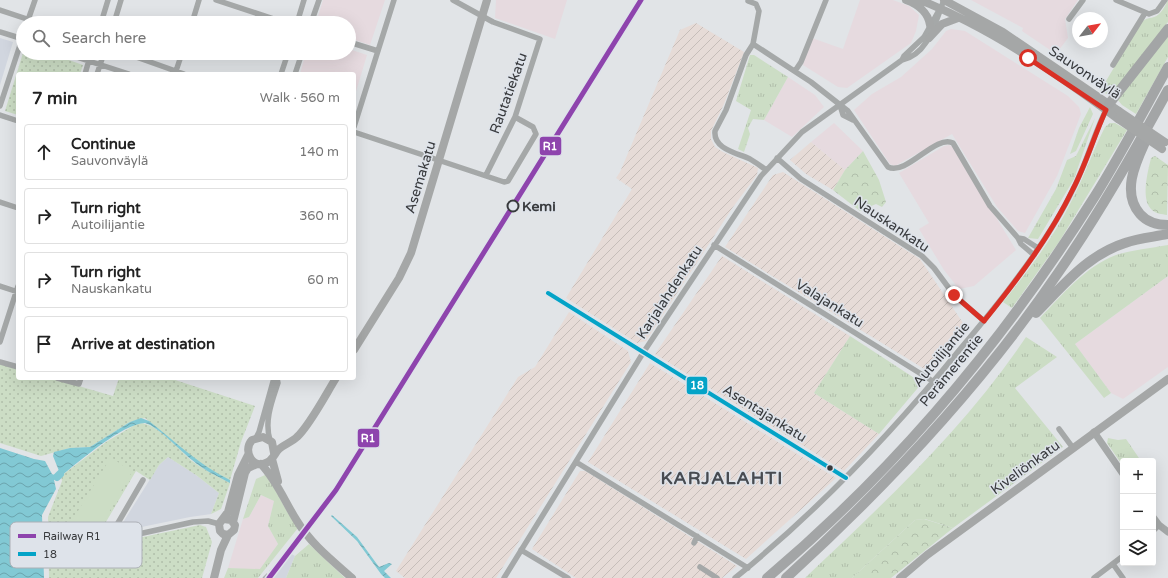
<!DOCTYPE html>
<html lang="en">
<head>
<meta charset="utf-8">
<style>
  body { margin:0; font-family:"Varela Round",sans-serif; background:#f2f2f2; color:#222 }
  .controls { position:absolute; right:12px; bottom:12px; display:grid; overflow:hidden; border-radius:4px; box-shadow:0 4px 16px #0002 }
  .controls button { width:36px; height:36px; display:grid; place-items:center; padding:0; border:0; border-bottom:1px solid #e0e0e0; background:#fff; color:#222; font:20px sans-serif }
  .compass { position:absolute; left:1072px; top:12px; width:36px; height:36px; border-radius:50%; background:#fff; box-shadow:0 4px 16px #0002; rotate:59deg }
  .stop { position:absolute; width:12px; height:12px; margin:-9px; border:3px solid #d93025; border-radius:50%; background:#fff }
  .stop.end { background:#d93025; border-color:#fff; box-shadow:0 1px 4px #0008 }
  .list { margin:0; padding:0; list-style:none }
  h2 { display:flex; justify-content:space-between; align-items:center; height:52px; margin:0; padding:0 16px; font-size:17px }
  h2 small { font-size:13px; font-weight:400; color:#767676 }
  .list li { display:grid; grid-template-columns:26px 1fr auto; gap:12px; align-items:center; box-sizing:border-box; height:56px; margin:0 8px 8px; padding:0 8px; border:1px solid #e0e0e0; border-radius:4px }
  .list b { display:block; font-size:15px; white-space:nowrap }
  .list p { margin:0; font-size:13px; white-space:nowrap; color:#767676 }
  .list em { font-size:13px; font-style:normal; color:#767676 }
  .icon { flex:none; width:22px; height:22px; fill:none; stroke:currentColor; stroke-width:2; stroke-linecap:round; stroke-linejoin:round }
  .map { position:relative; flex:none; width:1168px; height:578px; overflow:hidden }
  .search { position:absolute; background:#fff; box-shadow:0 4px 16px #0002; left:16px; top:16px; width:340px; height:44px; display:flex; align-items:center; gap:10px; box-sizing:border-box; padding:0 14px; border-radius:22px; color:#767676; font-size:15px }
  .panel { position:absolute; background:#fff; box-shadow:0 4px 16px #0002; left:16px; top:72px; width:340px; height:308px; border-radius:4px }
  .map>svg:first-child { display:block }
  .commercial { fill:#e6dadf }
  .industrial { fill:url(#industrial-furrows) }
  .built { fill:#d1d6df }
  .grass { fill:url(#grass-tufts) }
  .forest { fill:url(#forest-crowns) }
  .park { fill:url(#park-dots) }
  .garden { fill:#ccddc5 }
  .water { fill:url(#water-waves) }
  .lines { fill:none; stroke-linecap:round; stroke-linejoin:round }
  .river { stroke:#82c9d4; stroke-width:8 }
  .minor { stroke:#a5a8a8; stroke-width:5.5 }
  .tertiary { stroke:#a5a8a8; stroke-width:7 }
  .secondary { stroke:#a5a7a7; stroke-width:8 }
  .motorway { stroke:#a3a5a6; stroke-width:10 }
  .rail { stroke:#a9abac; stroke-width:1.5; stroke-dasharray:6 3; stroke-linecap:butt }
  .secondary-bridge { stroke:#a5a7a7; stroke-width:8 }
  .bus-1-casing { stroke:#dee3ea; stroke-width:7 }
  .bus-1 { stroke:#03a3c7; stroke-width:4 }
  .rail-1-casing { stroke:#dee3ea; stroke-width:8 }
  .rail-1 { stroke:#8e44ad; stroke-width:5 }
  .route { stroke:#d93025; stroke-width:5 }
  .stop-dot { fill:#dee3ea; stroke:#383a3d; stroke-width:2 }
  .bus-dot { fill:#383a3d; stroke:#dee3ea; stroke-width:1.5 }
  .labels { text-anchor:middle; stroke-width:3; stroke-linejoin:round; paint-order:stroke }
  .street-label { font-size:14px; fill:#383a3d; stroke:#dee3ea }
  .stop-label { font-size:14px; font-weight:bold; fill:#383a3d; stroke:#dee3ea; text-anchor:start }
  .district-label { font-size:18px; font-weight:bold; letter-spacing:1px; fill:#474b51; stroke:#dee3ea }
  .key { fill:#dee3ea; stroke:#acb0b6; stroke-width:1 }
  .key-label { font-size:11px; fill:#383a3d }
  .line-badge { stroke:#dee3ea; stroke-width:1.5 }
  .badge-label { font-size:11px; text-anchor:middle; font-weight:bold; fill:#fff }
</style>
</head>
<body>
<div class="map">
<svg width="1168" height="578" viewBox="0 0 1168 578">
  <defs>
    <pattern id="industrial-furrows" width="10" height="10" patternUnits="userSpaceOnUse"><rect width="10" height="10" fill="#e6dbd7"/><path d="M-1 1l2-2M0 10L10 0M9 11l2-2" fill="none" stroke="#c6bdb9"/></pattern>
    <pattern id="grass-tufts" width="24" height="20" patternUnits="userSpaceOnUse"><rect width="24" height="20" fill="#ccddc5"/><path d="M3 7l-1-3M5 7V3M7 7l1-3M15 17l-1-3M17 17v-4M19 17l1-3" fill="none" stroke="#b0beaa"/></pattern>
    <pattern id="forest-crowns" width="20" height="18" patternUnits="userSpaceOnUse"><rect width="20" height="18" fill="#ccddc5"/><path d="M2 6a3 3 0 1 1 6 0M12 15a3 3 0 1 1 6 0" fill="none" stroke="#b0beaa"/></pattern>
    <pattern id="park-dots" width="8" height="8" patternUnits="userSpaceOnUse"><rect width="8" height="8" fill="#ccddc5"/><path d="M2 2h.1M6 6h.1" fill="none" stroke="#b0beaa" stroke-width="1.8" stroke-linecap="round"/></pattern>
    <pattern id="water-waves" width="16" height="10" patternUnits="userSpaceOnUse"><rect width="16" height="10" fill="#82c9d4"/><path d="M0 5q4-4 8 0t8 0" fill="none" stroke="#6ba4ad"/></pattern>
  </defs>
  <rect width="100%" height="100%" fill="#e1e4e7"/>
  <path class="commercial" d="M323,0H385L370,45L349,38V23H316Z
    M496,0H567L555,39L495,18Z
    M860,0H893L909,6L919,15L916,31L911,43L847,88L838,87L803,65L812,38L843,49Z
    M971,0H1078L1065,19L1068,38L1056,54L1022,31L1023,28Z
    M951,29L965,31L1068,96L1079,107L1081,114L1057,176L1025,233L1018,231L997,207L952,134L895,166L890,164L854,110L872,94L901,77L932,49L946,31Z
    M349,49L367,55L354,98V74H300L306,53H349Z
    M788,77L815,95L824,107L792,137L764,120Z
    M834,123L863,151L845,170L811,142Z
    M949,145L953,147L1016,250L974,286L959,289L944,270L919,229L929,223L899,173L944,146Z
    M1168,276V367L1123,399L1111,393L1075,344Z
    M261,495L274,501L268,526L278,544L260,570L228,568L243,519L249,517Z"/>
  <path class="industrial" d="M696,23L744,52L724,104L711,131V139L715,147L723,152L758,168L757,175L733,207L646,341L637,343L566,298L632,189L616,178L620,172L680,30Z
    M811,142L845,170L833,190L806,174L790,160Z
    M783,172L920,259L967,329L931,373L725,247L773,175Z
    M722,256L850,336L814,393L879,434L844,471L655,354Z
    M569,312L628,351L631,362L496,578H405L396,571L518,377L535,367Z
    M650,363L836,478L746,559L588,462Z
    M580,471H585L737,566L722,578H576L532,549Z"/>
  <path class="built" d="M0,38L13,42L0,85Z
    M168,457L196,475L219,493L211,514L190,517L127,530L123,528L122,524L159,465Z
    M290,553L295,556L286,578H273Z"/>
  <path class="grass" d="M1168,0V22L1113,92L1107,94L1100,91L1140,24C1145,18 1147,19 1154,17C1161,15 1165,6 1168,0Z
    M1168,33V57L1136,114L1122,105L1117,99Z
    M750,55H754L788,77L764,120L753,119L748,128L750,134L744,152L738,149L751,110L736,101Z
    M1090,107L1093,114L1076,151L1070,154L1079,128Z
    M1095,118L1074,179L1038,239L1028,238L1056,189L1067,160L1076,156Z
    M1110,123H1115L1127,130L1059,242L1012,308L1003,302C1029,270 1054,237 1072,200C1084,177 1093,151 1105,127Z
    M1168,245V276L1075,344L1111,393L1104,398L1040,318C1062,295 1086,266 1116,255C1132,250 1151,248 1168,245Z
    M850,336L922,383L879,434L814,393Z
    M1026,337L1057,357L1015,388L1063,447L953,528L925,519L915,520L852,578H805C884,503 965,428 1026,337Z
    M1108,438L1118,440L1126,439L1141,461H1123V466L1107,443Z
    M265,475C278,491 285,512 298,528L258,578H224L228,568L260,569L278,544L268,526L274,501L261,495L249,517L243,519L256,479Z
    M309,544L345,578H286L295,556Z"/>
  <path class="forest" d="M863,151L879,180L886,202L882,207L876,204L860,211L833,190L845,170Z
    M1155,156L1168,165L1167,215C1162,214 1156,214 1152,210C1140,200 1148,171 1151,158Z
    M924,519L953,528L891,578H852L915,520Z"/>
  <path class="park" d="M23,53H49L83,65L80,74H18V115L5,111Z
    M0,363L18,369V378H51L113,396L119,378H169L255,406L241,442L230,480L212,472L194,459L145,418L130,422L90,447L70,448L41,456L0,443Z
    M138,423C157,422 178,449 192,461C204,470 217,476 230,483L221,509L211,514L219,493L196,475L168,457L159,465L150,480L136,471L103,527L109,544L200,525L206,527L212,542L202,578H49L48,517L62,481L61,476L106,442Z"/>
  <path class="garden" d="M111,457L132,472L94,539L70,524Z"/>
  <path class="water" d="M141,418L149,421C176,442 199,465 230,480V483C217,476 203,470 192,460C180,451 159,427 145,423C122,424 80,461 61,476L53,456L54,452L70,448L90,447L130,422Z
    M0,448L34,459L45,461L52,474L57,476L54,480L56,489L42,515L44,578H0Z
    M332,515L357,537L379,567L389,563L392,564L384,571L391,578H385L381,574L357,541L331,516Z"/>
  <g class="lines">
    <path class="river" d="M57,477L60,474"/>
    <path class="minor" d="M216,0L286,23
      M453,0L493,22L540,39L515,117L486,175
      M1116,0L1149,14L1157,11L1165,0
      M748,1L756,4L759,11L753,44
      M0,10L39,23
      M1069,19L1083,0
      M27,23L35,0
      M101,23L108,0
      M114,23L121,0
      M192,23L199,0
      M297,23L304,0
      M311,23L319,0
      M0,32L23,39
      M349,42L378,51
      M753,44L811,82L848,111L888,167C907,176 935,134 953,143L990,206L1018,238L1021,244L1034,255
      M753,44L746,55L726,110L715,131C713,149 737,153 750,159C755,162 761,166 766,170
      M64,53L129,74
      M125,53L184,74
      M902,60L904,56L924,37L938,12
      M1113,65L1145,13
      M795,71L801,62L826,0
      M85,74L91,53
      M97,74L104,53
      M175,74L182,53
      M281,74L288,53
      M295,74L302,53
      M840,105L843,115L853,120
      M0,106L23,36
      M0,115L18,121
      M354,127L394,0
      M354,132L504,182L508,181L536,134L533,127L515,117
      M777,158L801,179L922,256L934,268L954,295L984,321
      M0,202L18,208
      M1018,238L1024,239L1038,248
      M714,245L934,382
      M0,286L18,292
      M548,293L846,478
      M0,342L18,286
      M0,362L18,367
      M57,378L79,384L81,378
      M1059,429L1073,448
      M256,438L259,432L274,378
      M270,440C264,421 272,401 278,383L277,378
      M576,462L748,568
      M143,480L115,528L116,539L193,522L208,521L219,524
      M1153,531L1159,525
      M694,543L697,536
      M521,550L568,578
      M1113,564L1123,578
      M700,567L717,578
      M504,578L643,353L761,176L802,132L902,60C929,54 935,22 944,0
      M735,578C819,510 893,432 961,348C993,310 1024,272 1051,229C1063,210 1074,189 1083,167C1091,148 1097,127 1107,108
      M1094,578L1123,556"/>
    <path class="tertiary" d="M1094,432L1123,474
      M1153,517L1159,525L1168,532"/>
    <path class="secondary" d="M906,0C917,4 928,12 930,25
      M920,0C989,27 1059,75 1118,119
      M944,0L1003,32L1119,111
      M929,38L942,24L958,18
      M354,350L399,278L411,253L487,0
      M274,453L272,442L263,437L252,440C242,451 253,471 268,462C273,459 275,453 279,449C285,444 292,442 297,437C310,425 326,394 336,378
      M272,459L278,481
      M261,464C277,481 285,502 297,521C311,544 333,561 352,578
      M224,519L231,520L235,525L234,530L228,535L223,534L220,531L219,524L228,512L238,475L248,455
      M233,522L245,473L248,468L257,464
      M214,578L221,550L228,535
      M900,578L927,555L1168,379"/>
    <path class="motorway" d="M1109,104L1168,29
      M1146,140C1136,162 1121,192 1140,214C1147,222 1157,225 1168,225
      M1036,313C1063,286 1087,255 1125,243C1139,238 1154,237 1168,234
      M767,578C895,470 1006,338 1095,196C1121,154 1144,110 1168,67
      M786,578C887,486 981,386 1058,273C1099,214 1134,152 1168,90"/>
    <path class="rail" d="M263,578L285,557"/>
    <path class="secondary-bridge" d="M1119,111L1165,142
      M1118,119L1162,149"/>
    <g class="bus-1-casing">
      <path id="bus-1" d="M548,293L846,478"/>
    </g>
    <use href="#bus-1" class="bus-1"/>
    <g class="rail-1-casing">
      <path id="rail-1" d="M269,578L336,490L641,0"/>
    </g>
    <use href="#rail-1" class="rail-1"/>
  </g>
  <g class="lines">
    <path class="route" d="M954,295L984,321C1017,280 1050,237 1073,189C1086,164 1094,136 1106,110L1028,58"/>
  </g>
  <circle class="stop-dot" cx="513" cy="206" r="5.5"/>
  <circle class="bus-dot" cx="830" cy="468" r="3.5"/>
  <g class="labels">
    <g class="street-label">
      <text transform="translate(1085 72) rotate(34)" y="5">Sauvonväylä</text>
      <text transform="translate(508 93) rotate(-70)" y="5">Rautatiekatu</text>
      <text transform="translate(420 177) rotate(-73)" y="5">Asemakatu</text>
      <text transform="translate(892 224) rotate(34)" y="5">Nauskankatu</text>
      <text transform="translate(669 292) rotate(-57)" y="5">Karjalahdenkatu</text>
      <text transform="translate(830 303) rotate(32)" y="5">Valajankatu</text>
      <text transform="translate(941 354) rotate(-50)" y="5">Autoilijantie</text>
      <text transform="translate(951 370) rotate(-50)" y="5">Perämerentie</text>
      <text transform="translate(765 413) rotate(32)" y="5">Asentajankatu</text>
      <text transform="translate(1025 467) rotate(-36)" y="5">Kiveliönkatu</text>
    </g>
    <g class="stop-label">
      <text x="522" y="211">Kemi</text>
    </g>
    <g class="district-label">
      <text x="722" y="484">KARJALAHTI</text>
    </g>
  </g>
  <rect x="10" y="522" width="132" height="46" rx="6" class="key"/>
  <rect x="18" y="534" width="18" height="4" fill="#8e44ad"/>
  <rect x="18" y="552" width="18" height="4" fill="#03a3c7"/>
  <g class="key-label">
    <text x="43" y="540">Railway R1</text>
    <text x="43" y="558">18</text>
  </g>
  <g class="line-badge">
    <rect x="539" y="136" width="23" height="20" rx="4" fill="#8e44ad"/>
    <rect x="686" y="376" width="22" height="19" rx="4" fill="#03a3c7"/>
    <rect x="357" y="428" width="23" height="20" rx="4" fill="#8e44ad"/>
  </g>
  <g class="badge-label">
    <text x="550" y="150">R1</text>
    <text x="697" y="389">18</text>
    <text x="368" y="442">R1</text>
  </g>
</svg>
<div class="controls">
<button>+</button>
<button>−</button>
<button><svg class="icon" aria-label="layers" viewBox="0 0 24 24"><path d="M12 4l9 5-9 5-9-5zM3 14l9 5 9-5"/></svg></button>
</div>
<svg class="compass" viewBox="-18 -18 36 36"><path d="M0-13l5 13h-10z" fill="#e53935"/><path d="M0 13l5-13h-10z" fill="#767676"/></svg>
<div class="stop" style="left:1028px;top:58px"></div>
<div class="stop end" style="left:954px;top:295px"></div>
<div class="search"><svg class="icon" aria-label="search" viewBox="0 0 24 24"><circle cx="10" cy="10" r="6"/><path d="M15 15l6 6"/></svg>Search here</div>
<section class="panel">
<h2>7 min<small>Walk · 560 m</small></h2>
<ul class="list">
<li><svg class="icon" aria-label="ahead" viewBox="0 0 24 24"><path d="M12 20V5M6 11l6-6 6 6"/></svg><div><b>Continue</b><p>Sauvonväylä</p></div><em>140 m</em></li>
<li><svg class="icon" aria-label="right" viewBox="0 0 24 24"><path d="M7 20v-9h11M14 6l5 5-5 5"/></svg><div><b>Turn right</b><p>Autoilijantie</p></div><em>360 m</em></li>
<li><svg class="icon" aria-label="right" viewBox="0 0 24 24"><path d="M7 20v-9h11M14 6l5 5-5 5"/></svg><div><b>Turn right</b><p>Nauskankatu</p></div><em>60 m</em></li>
<li><svg class="icon" aria-label="arrive" viewBox="0 0 24 24"><path d="M6 21V4h12l-3 4 3 4H6"/></svg><div><b>Arrive at destination</b></div></li>
</ul>
</section>
</div>
</body>
</html>
